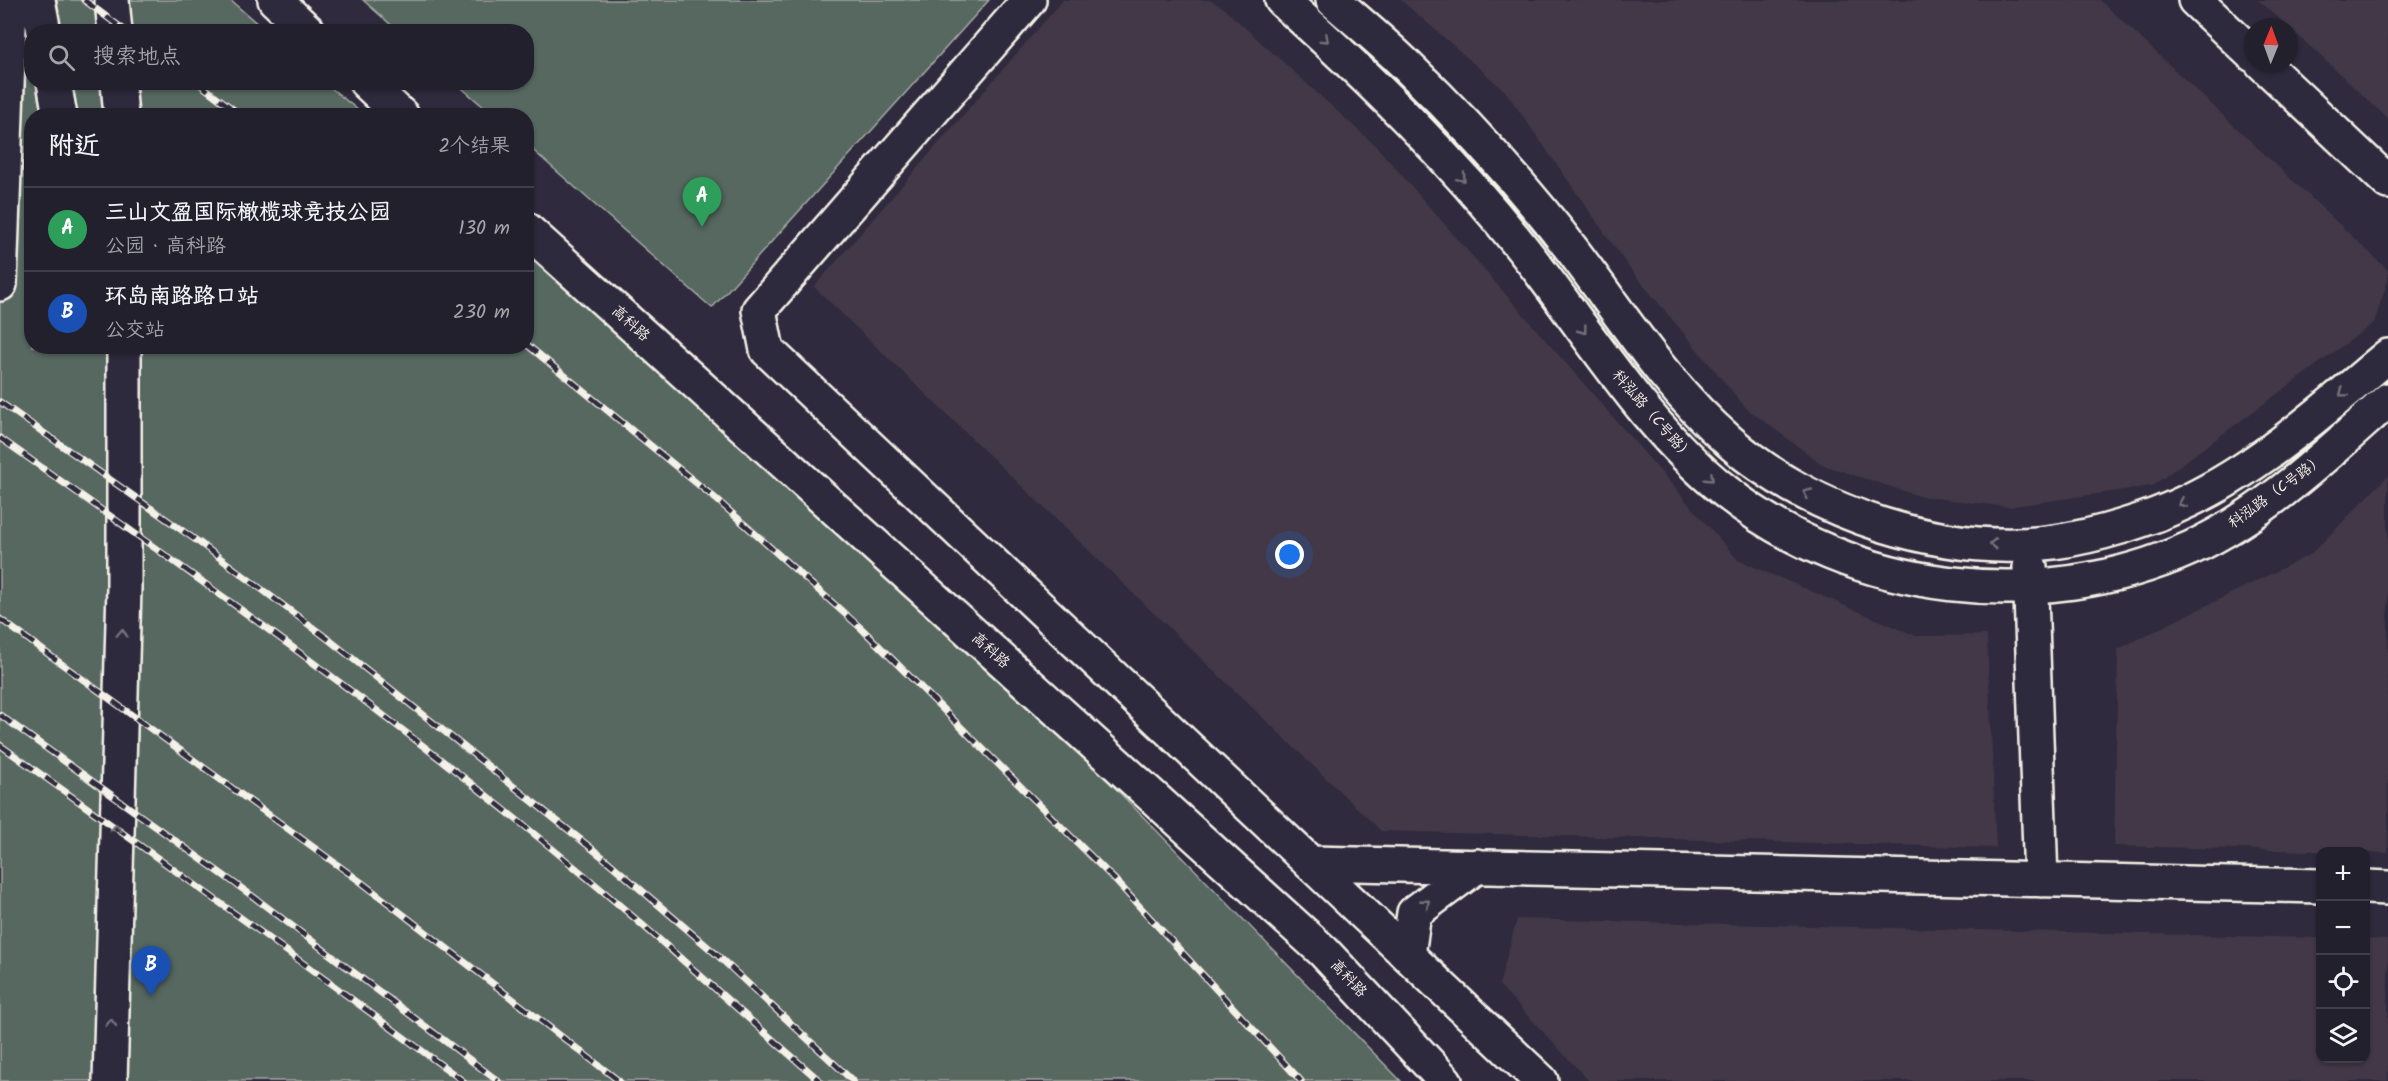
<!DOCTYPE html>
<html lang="zh">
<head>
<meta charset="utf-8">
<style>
  body { margin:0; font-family:Kalam,"LXGW WenKai TC",sans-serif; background:#2b2836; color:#f1f3f6 }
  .controls { position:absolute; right:18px; bottom:18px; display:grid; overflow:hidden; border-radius:12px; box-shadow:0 2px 4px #0004 }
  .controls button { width:54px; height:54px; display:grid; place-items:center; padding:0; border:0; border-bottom:2px solid #403e4a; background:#23202e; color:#f1f3f6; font:30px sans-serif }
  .compass { position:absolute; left:2244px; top:18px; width:54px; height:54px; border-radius:50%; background:#23202e; box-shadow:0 2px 4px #0004; rotate:1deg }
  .you { position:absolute; left:1290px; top:555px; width:21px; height:21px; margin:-15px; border:4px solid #fff; border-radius:50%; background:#1a73e8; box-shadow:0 0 0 9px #1a73e833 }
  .badge { display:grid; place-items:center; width:39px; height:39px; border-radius:50%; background:#ffd166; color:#fff; font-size:20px; font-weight:700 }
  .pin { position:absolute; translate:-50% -50px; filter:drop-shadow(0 2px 3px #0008) }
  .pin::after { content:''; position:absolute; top:32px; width:21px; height:18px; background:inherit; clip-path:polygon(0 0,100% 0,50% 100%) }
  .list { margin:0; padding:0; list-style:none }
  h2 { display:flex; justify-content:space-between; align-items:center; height:78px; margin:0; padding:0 24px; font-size:26px }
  h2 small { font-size:20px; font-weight:400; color:#a3a3aa }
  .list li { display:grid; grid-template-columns:39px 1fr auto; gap:18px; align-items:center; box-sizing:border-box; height:84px; padding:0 24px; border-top:2px solid #403e4a }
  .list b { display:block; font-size:22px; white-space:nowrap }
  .list p { margin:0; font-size:20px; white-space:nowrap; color:#a3a3aa }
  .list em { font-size:20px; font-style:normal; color:#a3a3aa }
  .icon { flex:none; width:33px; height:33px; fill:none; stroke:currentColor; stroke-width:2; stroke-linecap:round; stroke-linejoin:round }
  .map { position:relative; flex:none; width:2388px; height:1081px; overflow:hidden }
  .search { position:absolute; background:#23202e; box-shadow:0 2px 4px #0004; left:24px; top:24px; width:510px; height:66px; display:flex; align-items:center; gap:15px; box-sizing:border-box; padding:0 21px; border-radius:24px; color:#a3a3aa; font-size:22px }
  .panel { position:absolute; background:#23202e; box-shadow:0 2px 4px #0004; left:24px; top:108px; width:510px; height:246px; border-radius:24px }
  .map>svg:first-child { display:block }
  .built { fill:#423847 }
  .green { fill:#566861; stroke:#a5aca4; stroke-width:1.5 }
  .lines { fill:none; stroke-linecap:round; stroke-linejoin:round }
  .minor-casing { stroke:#f4f1e8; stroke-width:38 }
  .major-casing { stroke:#f4f1e8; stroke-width:38 }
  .minor { stroke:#2f2a3d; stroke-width:33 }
  .major { stroke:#2f2a3d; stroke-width:33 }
  .rail-casing { stroke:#f4f1e8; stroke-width:7 }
  .rail { stroke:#2f2a3d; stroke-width:4.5; stroke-dasharray:14; stroke-linecap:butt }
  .oneway { stroke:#747079 }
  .labels { text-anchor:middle; stroke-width:5; stroke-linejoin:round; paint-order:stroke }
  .street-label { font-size:15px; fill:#f4f1e8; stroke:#2f2a3d }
</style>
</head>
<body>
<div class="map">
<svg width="2388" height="1081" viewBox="0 0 2388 1081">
  <rect width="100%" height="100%" fill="#2f2a3d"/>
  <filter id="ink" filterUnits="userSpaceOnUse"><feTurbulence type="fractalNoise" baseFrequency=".0167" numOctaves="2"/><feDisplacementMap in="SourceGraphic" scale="12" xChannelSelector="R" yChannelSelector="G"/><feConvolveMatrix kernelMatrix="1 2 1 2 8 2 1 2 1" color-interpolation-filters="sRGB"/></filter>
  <g filter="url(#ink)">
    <path class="built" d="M1063,0H1209L1221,6L1377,147L1738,560L1916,636L1987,635L1996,848L1381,831L814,287Z
      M1401,0H2100L2388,270V280L2374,323L2152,486L2008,507L1919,496L1823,465L1746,408L1630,269L1505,91Z
      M2258,0H2388V119L2289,27Z
      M2388,476V853L2114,846L2118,649L2311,554Z
      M1517,919L2320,938V1058H2366V939L2388,940V1081H1589L1499,985Z"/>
    <path class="green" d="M0,0H230L266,31L32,32V82L325,83L364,115L32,116V346H526L527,256L957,626L1401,1081H0Z
      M363,0H989L712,308L527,145L526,116L493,115L456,83L526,82V32L398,31Z"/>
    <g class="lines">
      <g class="minor-casing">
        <path id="minor" d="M275,0L309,32
          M1029,0L759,310L767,350L1541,1081
          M1282,0C1368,77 1450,157 1522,248C1586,328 1644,427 1725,491C1854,594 2040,616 2191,548C2265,514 2327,454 2388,400
          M1333,0C1358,22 1384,43 1408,67C1467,124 1523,186 1573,251C1623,317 1667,388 1730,442C1812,514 1945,557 2054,542C2097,536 2149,520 2188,501C2262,466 2325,408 2388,356
          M2195,0L2253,55
          M2262,63L2388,182
          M366,82L402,116
          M526,229L1323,951L1445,1081
          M2030,567L2041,880
          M1310,863L2320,886
          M2366,887L2388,888
          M1408,955L1414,913L1477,866"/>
      </g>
      <g class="major-casing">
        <path id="major" d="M38,0L44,32
          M112,0L115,32
          M54,82L60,116
          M118,82L121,116
          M0,284L10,0
          M110,1081L124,588V346"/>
      </g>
      <use href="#minor" class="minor"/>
      <use href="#major" class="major"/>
      <g class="rail-casing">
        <path id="rail" d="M84,0L127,32
          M197,82L242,116
          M526,344L716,499L862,629L1115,880L1301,1081
          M0,402L200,543L328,639L605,859L716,954L853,1081
          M0,438C197,577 394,716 579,871C661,939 739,1011 820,1081
          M0,619L361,882L619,1081
          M0,715L251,895L498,1081
          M0,745L262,933L463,1081"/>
      </g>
      <use href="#rail" class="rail"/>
    </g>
    <defs><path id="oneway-chevron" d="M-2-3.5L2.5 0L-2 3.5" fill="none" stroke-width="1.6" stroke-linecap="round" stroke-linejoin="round" transform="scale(1.5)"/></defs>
    <g class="oneway">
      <use href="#oneway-chevron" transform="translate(1325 39) rotate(42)"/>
      <use href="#oneway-chevron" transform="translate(1462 178) rotate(49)"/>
      <use href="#oneway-chevron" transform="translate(1583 330) rotate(53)"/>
      <use href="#oneway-chevron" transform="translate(2343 393) rotate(141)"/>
      <use href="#oneway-chevron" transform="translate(1710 478) rotate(43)"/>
      <use href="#oneway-chevron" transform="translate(1807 493) rotate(-155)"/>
      <use href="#oneway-chevron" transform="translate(2182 503) rotate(157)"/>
      <use href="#oneway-chevron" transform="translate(1993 544) rotate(180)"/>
      <use href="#oneway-chevron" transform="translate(122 633) rotate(-88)"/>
      <use href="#oneway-chevron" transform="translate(116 828) rotate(-88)"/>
      <use href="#oneway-chevron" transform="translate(1426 903) rotate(-39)"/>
      <use href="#oneway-chevron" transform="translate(111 1023) rotate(-89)"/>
    </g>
  </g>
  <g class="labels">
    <g class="street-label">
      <text transform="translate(631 323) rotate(42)" y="5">高科路</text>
      <text transform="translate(1653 415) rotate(49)" y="5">科泓路（C号路）</text>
      <text transform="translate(2276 491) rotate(-36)" y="5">科泓路（C号路）</text>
      <text transform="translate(991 650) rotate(42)" y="5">高科路</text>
      <text transform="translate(1349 978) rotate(47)" y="5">高科路</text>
    </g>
  </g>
</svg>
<div class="controls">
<button>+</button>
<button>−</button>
<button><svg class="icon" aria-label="locate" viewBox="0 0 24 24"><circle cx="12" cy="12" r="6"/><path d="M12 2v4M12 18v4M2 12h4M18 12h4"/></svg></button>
<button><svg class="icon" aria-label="layers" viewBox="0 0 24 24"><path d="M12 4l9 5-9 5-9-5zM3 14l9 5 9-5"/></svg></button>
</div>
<svg class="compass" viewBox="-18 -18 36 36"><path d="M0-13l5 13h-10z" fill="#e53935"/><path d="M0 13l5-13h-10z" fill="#a3a3aa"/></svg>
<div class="you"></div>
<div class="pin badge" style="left:702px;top:227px;background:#2e9e5b">A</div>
<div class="pin badge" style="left:151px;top:996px;background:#1a4fb4">B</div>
<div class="search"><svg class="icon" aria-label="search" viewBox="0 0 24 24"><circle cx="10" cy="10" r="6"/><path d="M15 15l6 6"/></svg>搜索地点</div>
<section class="panel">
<h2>附近<small>2个结果</small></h2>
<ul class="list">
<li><span class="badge" style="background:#2e9e5b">A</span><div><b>三山文盈国际橄榄球竞技公园</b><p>公园 · 高科路</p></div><em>130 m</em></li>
<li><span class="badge" style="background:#1a4fb4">B</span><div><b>环岛南路路口站</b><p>公交站</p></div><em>230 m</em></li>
</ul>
</section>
</div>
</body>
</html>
